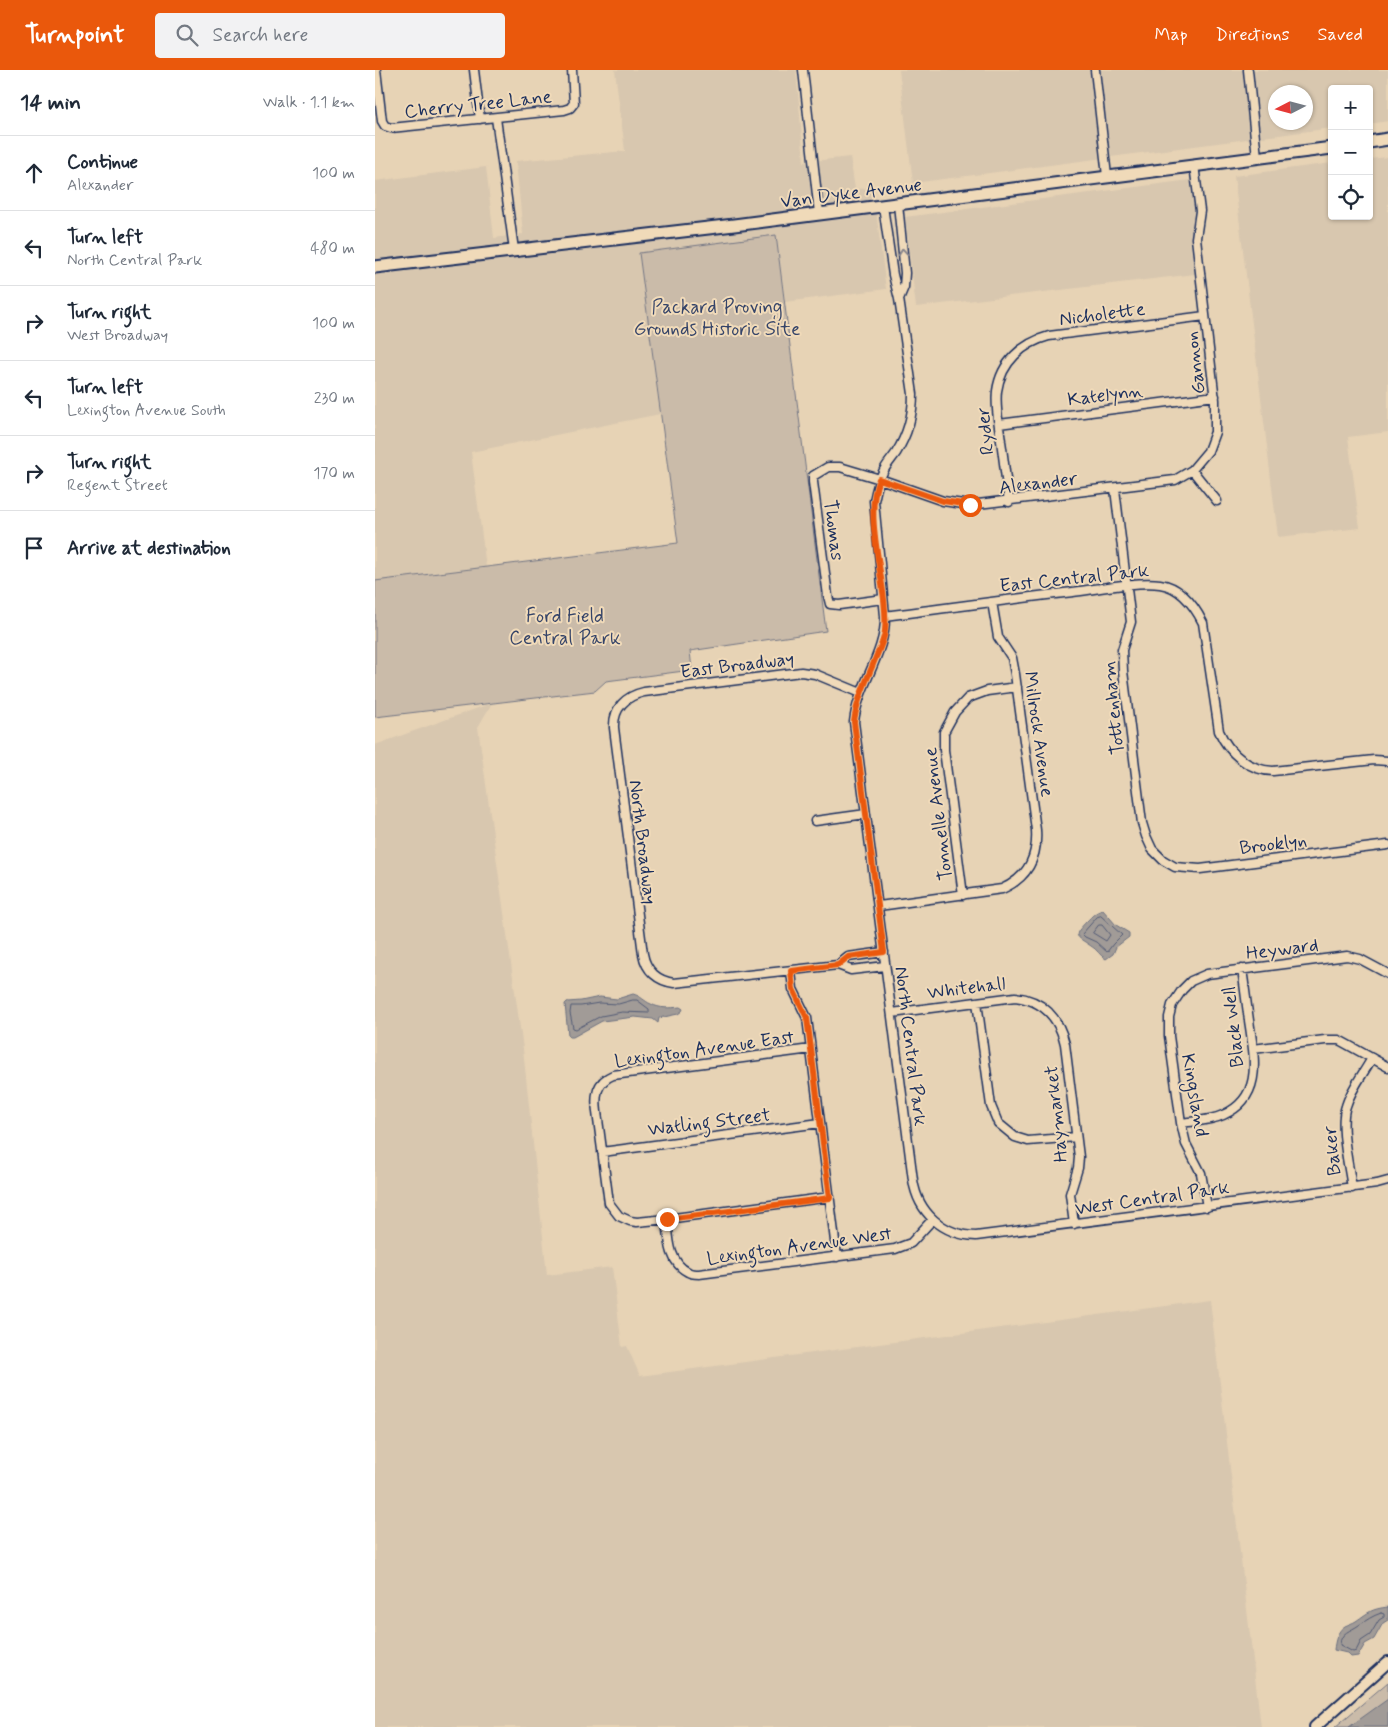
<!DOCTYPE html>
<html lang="en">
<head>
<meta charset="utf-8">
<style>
  body { margin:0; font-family:Mynerve,sans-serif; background:#f2f2f3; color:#1f2937 }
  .controls { position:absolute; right:15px; top:15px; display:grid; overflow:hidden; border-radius:5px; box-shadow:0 1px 4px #0004 }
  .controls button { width:45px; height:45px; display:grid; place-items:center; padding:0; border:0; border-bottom:1px solid #e0e1e3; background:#fff; color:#1f2937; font:25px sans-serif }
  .compass { position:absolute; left:893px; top:15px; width:45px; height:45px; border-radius:50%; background:#fff; box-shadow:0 1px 4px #0004; rotate:264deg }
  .stop { position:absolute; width:15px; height:15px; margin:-11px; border:4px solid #ea580c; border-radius:50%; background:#fff }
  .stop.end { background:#ea580c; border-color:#fff; box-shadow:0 1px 5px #0008 }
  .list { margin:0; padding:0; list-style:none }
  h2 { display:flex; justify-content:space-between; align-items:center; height:65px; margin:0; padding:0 20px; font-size:21px }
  h2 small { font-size:16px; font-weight:400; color:#747a83 }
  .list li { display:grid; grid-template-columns:32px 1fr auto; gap:15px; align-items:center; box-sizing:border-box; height:75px; padding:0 20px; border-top:1px solid #e0e1e3 }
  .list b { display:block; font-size:19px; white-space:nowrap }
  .list p { margin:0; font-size:16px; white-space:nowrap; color:#747a83 }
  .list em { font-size:16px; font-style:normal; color:#747a83 }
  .icon { flex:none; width:28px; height:28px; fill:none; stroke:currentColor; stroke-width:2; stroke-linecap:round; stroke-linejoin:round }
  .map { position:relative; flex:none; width:1013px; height:1657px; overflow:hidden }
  header { display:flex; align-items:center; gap:30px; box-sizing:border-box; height:70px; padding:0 25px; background:#ea580c; color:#fff }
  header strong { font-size:24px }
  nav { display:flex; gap:28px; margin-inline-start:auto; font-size:18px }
  .search { width:350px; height:45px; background:#f2f2f3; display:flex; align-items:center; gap:12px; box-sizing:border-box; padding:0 18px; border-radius:5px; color:#747a83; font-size:19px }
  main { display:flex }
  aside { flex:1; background:#fff }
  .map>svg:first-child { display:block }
  .built { fill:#d8c7af; fill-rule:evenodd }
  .green { fill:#cabba9; stroke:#727584 }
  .water { fill:#a19b97; stroke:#6b7080 }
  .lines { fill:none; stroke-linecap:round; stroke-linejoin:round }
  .shore { stroke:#515a75; stroke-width:1 }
  .minor-casing { stroke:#1b2f5e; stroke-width:11 }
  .tertiary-casing { stroke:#1b2f5e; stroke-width:14 }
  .secondary-casing { stroke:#1b2f5e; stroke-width:15 }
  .minor { stroke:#f0dab9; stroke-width:8 }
  .tertiary { stroke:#f0dab9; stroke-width:10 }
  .secondary { stroke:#f0dab9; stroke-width:11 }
  .oneway { stroke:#86848c }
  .route { stroke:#ea580c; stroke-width:6 }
  .labels { text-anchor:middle; stroke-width:4; stroke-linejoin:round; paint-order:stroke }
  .street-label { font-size:19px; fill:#1b2f5e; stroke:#f0dab9 }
  .park-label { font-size:19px; fill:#354469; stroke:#f0dab9 }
</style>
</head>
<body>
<header>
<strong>Turnpoint</strong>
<div class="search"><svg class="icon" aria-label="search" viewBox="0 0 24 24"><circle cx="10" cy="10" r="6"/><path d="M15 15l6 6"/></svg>Search here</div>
<nav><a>Map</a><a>Directions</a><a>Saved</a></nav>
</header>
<main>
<aside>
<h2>14 min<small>Walk · 1.1 km</small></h2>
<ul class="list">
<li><svg class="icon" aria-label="ahead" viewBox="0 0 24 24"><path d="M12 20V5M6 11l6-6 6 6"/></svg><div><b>Continue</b><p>Alexander</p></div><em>100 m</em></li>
<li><svg class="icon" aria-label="left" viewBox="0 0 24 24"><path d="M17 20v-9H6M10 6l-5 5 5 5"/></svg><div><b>Turn left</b><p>North Central Park</p></div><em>480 m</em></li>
<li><svg class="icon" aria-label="right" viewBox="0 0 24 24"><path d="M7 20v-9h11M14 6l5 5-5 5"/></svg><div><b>Turn right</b><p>West Broadway</p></div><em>100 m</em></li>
<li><svg class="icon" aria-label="left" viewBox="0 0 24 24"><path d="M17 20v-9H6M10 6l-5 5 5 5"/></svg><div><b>Turn left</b><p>Lexington Avenue South</p></div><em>230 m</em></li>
<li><svg class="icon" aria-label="right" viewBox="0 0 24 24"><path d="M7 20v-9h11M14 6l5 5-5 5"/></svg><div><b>Turn right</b><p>Regent Street</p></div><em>170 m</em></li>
<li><svg class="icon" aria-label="arrive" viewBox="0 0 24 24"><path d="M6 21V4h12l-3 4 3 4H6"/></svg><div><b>Arrive at destination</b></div></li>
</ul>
</aside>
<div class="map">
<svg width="1013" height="1657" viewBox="0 0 1013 1657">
  <rect width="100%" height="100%" fill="#e7d3b5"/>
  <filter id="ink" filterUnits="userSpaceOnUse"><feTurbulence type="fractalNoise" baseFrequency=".02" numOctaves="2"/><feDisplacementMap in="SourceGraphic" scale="10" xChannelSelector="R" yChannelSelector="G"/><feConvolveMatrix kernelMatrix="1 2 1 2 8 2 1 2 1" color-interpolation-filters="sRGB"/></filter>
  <g filter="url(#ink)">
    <path class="built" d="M240,0H421L429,92L475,87L480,119L498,118L511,219L410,232L401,165L264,183L285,344L96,382L111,497L0,511V111L111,97L119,168L148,164L141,91L250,81Z
      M524,0H1013V51L994,54V19H957V58L538,113ZM901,22H931V52H901Z
      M1013,87V362L973,367L985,458L903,467L859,106L957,93V146H994V89Z
      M815,110L820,139L818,160L815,172L820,204L541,237L530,147Z
      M117,633L103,657L148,979L172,1205L237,1197L247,1277L252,1276L265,1306L835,1230L886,1657H0V675Z"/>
    <path class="green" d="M401,165L451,561L315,581L317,600L231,611L220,621L0,647V511L303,473L264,183Z
      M1013,1612V1657H960Z"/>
    <path class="water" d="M728,840L741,855L754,863V867L741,877L738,884L731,889C725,886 722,879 716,876C700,865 697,867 712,851C717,846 720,842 728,840Z
      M258,924C266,926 269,931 276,934C285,939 295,938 305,937L308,939L307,941L303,944L284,948L283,953L278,949L260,947L227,951L198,967H195L193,965L190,934L192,932L206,931L225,927L242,929Z
      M1013,1537V1550L1008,1553L999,1569L990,1574L983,1586L976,1587L972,1583L959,1580C960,1571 962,1561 970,1556C974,1554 978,1553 981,1551C994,1542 996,1539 1013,1537Z
      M1013,1629V1657H974Z"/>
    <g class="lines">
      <path class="shore" d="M726,846L747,865L738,874L732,882L721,872L710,867L707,864L722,847Z
        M724,855H727L735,865L731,871L718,863Z
        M258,930H262L274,939V943L247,942L226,946L201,959L198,958L195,943L196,936H206L224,933L243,934Z
        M1006,1543L1009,1544V1547L1004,1550L995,1565L986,1571L981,1581L978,1582L965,1575C965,1562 976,1561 984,1555C992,1550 997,1546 1006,1543Z"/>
      <g class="minor-casing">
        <path id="minor" d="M1,0L7,51L10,56L16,58L189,40L195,38L199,33L197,0
          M99,0L105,49
          M428,0L444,143
          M720,0L732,106
          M873,0L882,87
          M121,48L139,180
          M523,134L530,203L529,217L524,229
          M508,136L518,205L524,229L538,324C538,346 533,364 521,383C517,389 511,395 508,402C503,411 501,421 499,431L510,546C511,584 483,614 479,652L538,1110C543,1143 568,1165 601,1166L1002,1114L1013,1111
          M624,354L840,326
          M817,400L842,431
          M740,419L756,552L747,580L748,601L767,753L771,766L777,779L788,790L800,797L825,799L1013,775
          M634,432C631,411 629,391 626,371C624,354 620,337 622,321C626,292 648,273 674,266L830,246
          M508,529L464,535L455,534L453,526L438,412V406L453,397H465L505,409L568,431L595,435L800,410L817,400L833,381L840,362V330L821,168L825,141L819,95
          M510,546C572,538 635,529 698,522C722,519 762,511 785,514C806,517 819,535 828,553L844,661C854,684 874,700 898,701L999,690L1013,691
          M486,623L440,604L426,602L269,622C251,626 238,638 239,658L268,884C271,901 283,911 299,913L463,895L476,900L510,896
          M440,751L491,744
          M588,825L569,680V662L580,642L593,628L612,621L642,617
          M504,836L627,819C652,808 663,788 661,760L640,604L637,588L623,567L617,532
          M463,895L473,887L509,882
          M416,901L418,919L432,948L462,1187
          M602,932L616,1036L623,1053L640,1067L653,1071L701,1067
          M517,943L640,927C668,930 684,948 690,974L704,1087L703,1098L695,1124L699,1154
          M436,979L238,1005C221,1012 220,1026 222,1042L234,1133L244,1146L255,1151L262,1152L292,1149L455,1127
          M878,979L950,970H964L1013,997
          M806,1053C820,1051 835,1051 848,1045C887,1028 880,991 875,957C872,938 870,919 867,899
          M227,1082L445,1053
          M977,1118C974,1096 964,1056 971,1036C976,1019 989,1003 997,988
          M832,1137L826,1103L811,1074L806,1053L794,966V947L797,935L807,920L816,911L832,904L972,886L985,889L1013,904
          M292,1149C294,1167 293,1192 313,1202C316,1204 321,1204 324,1204L520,1179L536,1173L558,1149"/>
      </g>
      <g class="tertiary-casing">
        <path id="tertiary" d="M940,1657L1013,1592"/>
      </g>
      <g class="secondary-casing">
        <path id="secondary" d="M994,72L1013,69
          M0,197L359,155L957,78"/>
      </g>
      <use href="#minor" class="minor"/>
      <use href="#tertiary" class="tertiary"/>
      <use href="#secondary" class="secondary"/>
    </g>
    <defs><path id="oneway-chevron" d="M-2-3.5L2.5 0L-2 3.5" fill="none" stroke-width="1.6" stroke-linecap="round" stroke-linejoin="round" transform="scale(1.25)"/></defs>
    <use class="oneway" href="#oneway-chevron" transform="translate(528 182) rotate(-95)"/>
  </g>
  <g class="lines" filter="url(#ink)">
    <path class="route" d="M292,1149L455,1128L432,948L418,919L416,901L463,895L473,887L509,882L479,652C482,628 493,608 501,587C505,578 509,570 510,561C514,516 487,450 504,409L568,431L595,435"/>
  </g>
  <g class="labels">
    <g class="street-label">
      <text transform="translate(103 33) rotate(-6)" y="7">Cherry Tree Lane</text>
      <text transform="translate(476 122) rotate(-7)" y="7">Van Dyke Avenue</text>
      <text transform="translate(727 243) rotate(-7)" y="7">Nicholette</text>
      <text transform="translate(819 293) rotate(-97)" y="7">Gannon</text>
      <text transform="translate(730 324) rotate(-7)" y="7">Katelynn</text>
      <text transform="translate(609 361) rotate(-96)" y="7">Ryder</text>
      <text transform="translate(663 412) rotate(-7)" y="7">Alexander</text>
      <text transform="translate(460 460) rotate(83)" y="7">Thomas</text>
      <text transform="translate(699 507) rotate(-6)" y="7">East Central Park</text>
      <text transform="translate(362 594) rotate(-7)" y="7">East Broadway</text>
      <text transform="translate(737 638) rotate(-96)" y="7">Tottenham</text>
      <text transform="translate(665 664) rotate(82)" y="7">Millrock Avenue</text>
      <text transform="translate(562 744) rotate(-97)" y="7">Tonnelle Avenue</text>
      <text transform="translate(269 772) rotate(83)" y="7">North Broadway</text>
      <text transform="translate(898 773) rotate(-7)" y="7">Brooklyn</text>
      <text transform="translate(907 878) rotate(-7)" y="7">Heyward</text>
      <text transform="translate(591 917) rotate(-7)" y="7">Whitehall</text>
      <text transform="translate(857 957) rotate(-96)" y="7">Black Well</text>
      <text transform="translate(537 976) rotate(83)" y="7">North Central Park</text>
      <text transform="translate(329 978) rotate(-8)" y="7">Lexington Avenue East</text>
      <text transform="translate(821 1025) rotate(80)" y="7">Kingsland</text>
      <text transform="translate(680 1044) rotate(-96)" y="7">Haymarket</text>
      <text transform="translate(334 1051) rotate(-7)" y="7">Watling Street</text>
      <text transform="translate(956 1081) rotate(-96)" y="7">Baker</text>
      <text transform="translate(777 1127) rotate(-8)" y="7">West Central Park</text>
      <text transform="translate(424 1175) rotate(-8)" y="7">Lexington Avenue West</text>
    </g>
    <g class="park-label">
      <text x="342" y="243">Packard Proving<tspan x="342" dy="22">Grounds Historic Site</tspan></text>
      <text x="190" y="552">Ford Field<tspan x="190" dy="22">Central Park</tspan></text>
    </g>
  </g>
</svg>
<div class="controls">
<button>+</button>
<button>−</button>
<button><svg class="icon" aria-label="locate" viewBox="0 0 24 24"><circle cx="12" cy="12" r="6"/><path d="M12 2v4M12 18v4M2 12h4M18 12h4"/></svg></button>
</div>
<svg class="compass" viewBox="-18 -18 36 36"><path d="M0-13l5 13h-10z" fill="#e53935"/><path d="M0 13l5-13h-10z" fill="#747a83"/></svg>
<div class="stop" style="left:595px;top:435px"></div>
<div class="stop end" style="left:292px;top:1149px"></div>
</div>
</main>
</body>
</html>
